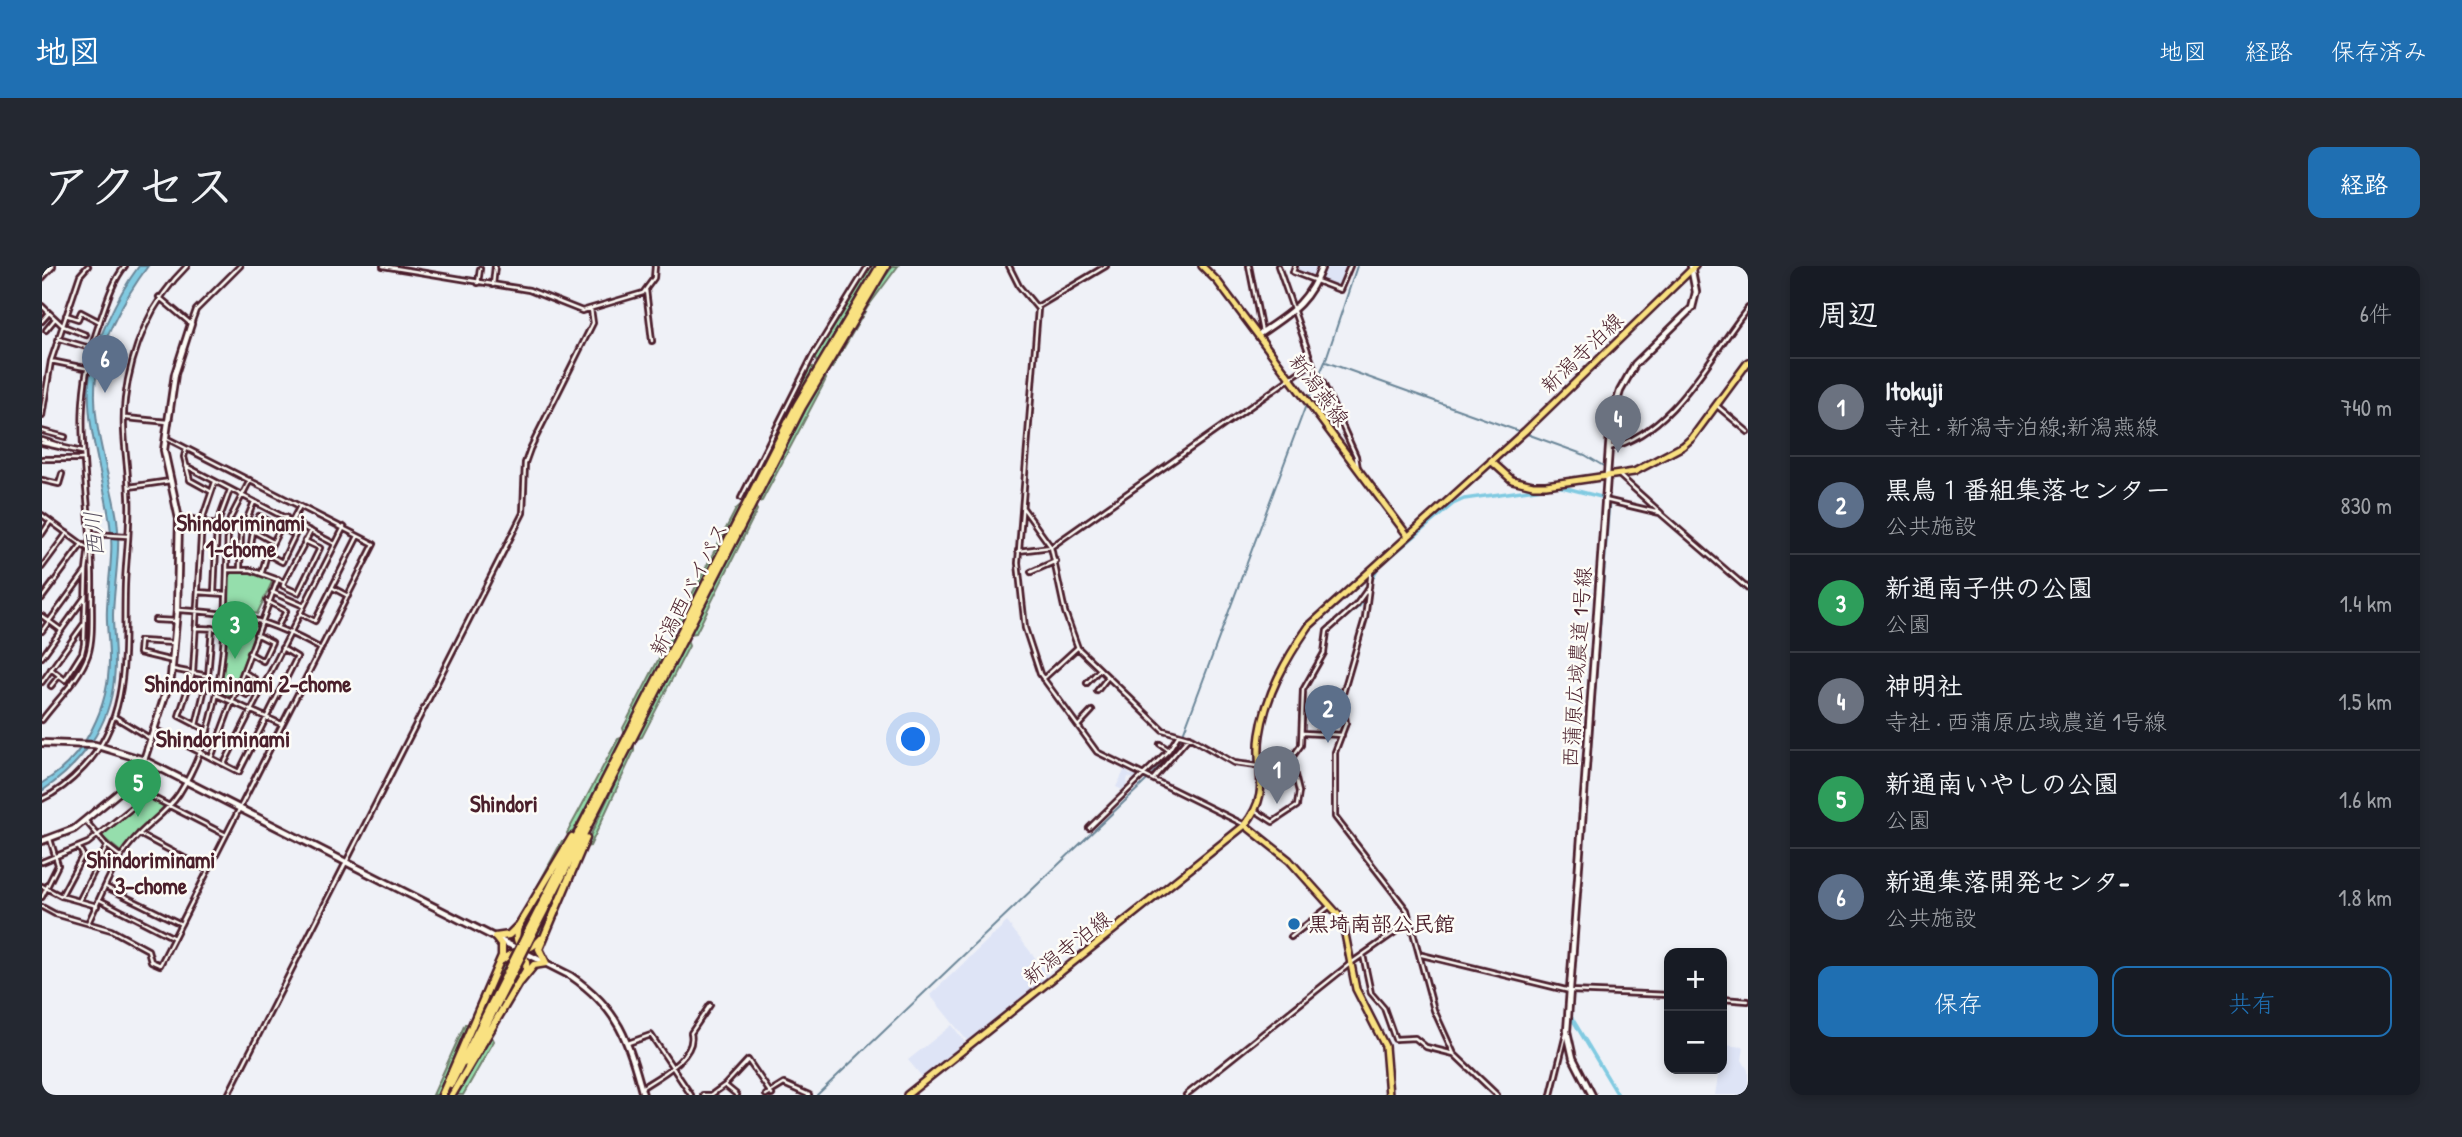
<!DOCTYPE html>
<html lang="ja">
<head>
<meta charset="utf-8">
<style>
  body { margin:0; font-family:"Patrick Hand","Klee One",sans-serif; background:#242831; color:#f1f3f6 }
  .controls { position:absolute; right:21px; bottom:21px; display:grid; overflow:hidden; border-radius:14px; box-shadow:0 4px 10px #0003 }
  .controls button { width:63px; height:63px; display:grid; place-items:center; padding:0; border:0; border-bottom:2px solid #363941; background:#171b24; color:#f1f3f6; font:35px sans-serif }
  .you { position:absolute; left:872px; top:474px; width:24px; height:24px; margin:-18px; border:5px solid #fff; border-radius:50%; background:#1a73e8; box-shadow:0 0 0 10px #1a73e833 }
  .badge { display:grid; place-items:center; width:46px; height:46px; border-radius:50%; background:#1f6fb2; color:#fff; font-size:23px; font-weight:700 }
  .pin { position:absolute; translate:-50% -58px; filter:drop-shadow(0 2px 4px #0008) }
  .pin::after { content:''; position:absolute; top:37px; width:24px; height:21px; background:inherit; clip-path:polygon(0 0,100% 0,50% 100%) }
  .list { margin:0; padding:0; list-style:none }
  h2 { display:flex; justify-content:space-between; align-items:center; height:91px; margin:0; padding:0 28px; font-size:30px }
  h2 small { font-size:23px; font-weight:400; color:#9ea1a6 }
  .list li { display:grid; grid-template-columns:46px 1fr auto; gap:21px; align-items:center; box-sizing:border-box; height:98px; padding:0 28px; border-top:2px solid #363941 }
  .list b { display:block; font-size:26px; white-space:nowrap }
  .list p { margin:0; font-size:23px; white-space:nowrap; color:#9ea1a6 }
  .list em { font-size:23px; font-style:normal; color:#9ea1a6 }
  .actions { display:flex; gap:14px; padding:21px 28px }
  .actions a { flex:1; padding:16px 0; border:2px solid #1f6fb2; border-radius:14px; text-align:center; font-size:24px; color:#1f6fb2 }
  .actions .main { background:#1f6fb2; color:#fff }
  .map { position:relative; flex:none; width:1706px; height:829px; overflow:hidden; border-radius:14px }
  header { display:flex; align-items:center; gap:42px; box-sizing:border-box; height:98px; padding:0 35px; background:#1f6fb2; color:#fff }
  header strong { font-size:33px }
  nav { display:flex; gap:38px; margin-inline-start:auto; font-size:24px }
  .intro { display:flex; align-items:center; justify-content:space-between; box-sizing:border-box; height:168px; padding:0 42px }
  h1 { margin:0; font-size:49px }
  .button { padding:18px 32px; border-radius:14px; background:#1f6fb2; color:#fff; font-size:24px; font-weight:700 }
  main { display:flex; gap:42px; padding:0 42px }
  aside { flex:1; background:#171b24; border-radius:14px; box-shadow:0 4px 10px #0003 }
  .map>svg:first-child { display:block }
  .built { fill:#dee4f6 }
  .green { fill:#95deac; stroke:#707e6c; stroke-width:2 }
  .water { fill:#81cae1; stroke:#6b8698; stroke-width:2 }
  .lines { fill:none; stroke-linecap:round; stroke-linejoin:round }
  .stream { stroke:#6b8698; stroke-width:2 }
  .canal { stroke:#81cae1; stroke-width:3.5 }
  .street-casing { stroke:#4a1f2b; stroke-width:8 }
  .secondary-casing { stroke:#4a1f2b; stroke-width:10 }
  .primary-casing { stroke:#4a1f2b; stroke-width:10 }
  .highway-casing { stroke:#4a1f2b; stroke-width:11 }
  .street { stroke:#fdfcf7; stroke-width:2.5 }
  .secondary { stroke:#fdfcf7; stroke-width:4.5 }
  .primary { stroke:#f9e181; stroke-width:5 }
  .highway { stroke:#f9e181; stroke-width:6 }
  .highway-bridge-casing { stroke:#4a1f2b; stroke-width:11; stroke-linecap:butt }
  .highway-bridge { stroke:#f9e181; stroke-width:6 }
  .poi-dot { fill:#1f6fb2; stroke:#fdfcf7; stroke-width:2.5 }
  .labels { text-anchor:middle; stroke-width:5; stroke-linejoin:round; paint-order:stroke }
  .street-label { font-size:21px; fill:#4a1f2b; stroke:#fdfcf7 }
  .poi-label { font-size:21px; font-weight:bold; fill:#4a1f2b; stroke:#fdfcf7; text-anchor:start }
  .neighbourhood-label { font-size:23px; font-weight:bold; fill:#4a1f2b; stroke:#fdfcf7 }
  .water-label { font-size:23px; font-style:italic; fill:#5a5262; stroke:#fdfcf7 }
  .quarter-label { font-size:24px; font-weight:bold; fill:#4a1f2b; stroke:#fdfcf7 }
</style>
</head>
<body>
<header>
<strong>地図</strong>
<nav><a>地図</a><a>経路</a><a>保存済み</a></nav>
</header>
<div class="intro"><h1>アクセス</h1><a class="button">経路</a></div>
<main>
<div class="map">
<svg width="1706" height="829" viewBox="0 0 1706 829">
  <rect width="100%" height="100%" fill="#eff1f7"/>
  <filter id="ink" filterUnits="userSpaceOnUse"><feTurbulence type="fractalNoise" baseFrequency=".0143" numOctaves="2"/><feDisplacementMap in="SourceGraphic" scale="14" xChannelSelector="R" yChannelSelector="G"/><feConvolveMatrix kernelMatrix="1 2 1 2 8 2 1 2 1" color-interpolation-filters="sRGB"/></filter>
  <g filter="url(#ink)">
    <path class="built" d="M1253,0H1311L1302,25L1251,6Z
      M1083,503L1088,509L1093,507L1097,510L1094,514L1086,511L1083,525L1074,521Z
      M965,656L1009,712L927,777L888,729Z
      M910,759L925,779L882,813L866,794Z
      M1681,779L1702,781L1700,794L1706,804V829H1673Z"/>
    <path class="green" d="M827,0H833L775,97L772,91Z
      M851,0H856L825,42L790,102H785L819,43Z
      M768,101H772L705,232L703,226Z
      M782,106L784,113L781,119L720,235L714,237Z
      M703,235L638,363L635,357L694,243Z
      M713,240L715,244L654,367L648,368Z
      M190,305L216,307L231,314L215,348L186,340L187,307Z
      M189,348L216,357L190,430L179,427L185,357Z
      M633,368H635L583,469L581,462L628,371Z
      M645,374L647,380L600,471L593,474Z
      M582,471L527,573L525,567L576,473Z
      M592,477V485L548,580L543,581Z
      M106,530L125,540L96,567L80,587L58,569Z
      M520,575H525L475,658Z
      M522,589L477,676V663Z
      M534,590L497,674L488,681Z
      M471,688L423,782C435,754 445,705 471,688Z
      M423,758H428L397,829H391Z
      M449,769L452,775L421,829H414Z"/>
    <path class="water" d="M97,0H106C84,30 59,73 54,111C48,158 68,207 75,253C79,284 72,317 71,349C71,370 75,391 72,413C68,460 39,499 0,525V517C43,492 68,440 67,391C67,375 64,359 65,343C66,315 72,286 68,258C62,212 44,164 47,116C50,81 76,28 97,0Z"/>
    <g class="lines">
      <path class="stream" d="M1284,96L1479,166
        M1266,134L1283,96L1315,0
        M1485,168L1543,189L1563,201
        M1576,211L1613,244
        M1620,250L1706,327
        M775,829L1104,515L1138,476L1264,139"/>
      <path class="canal" d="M1328,317L1336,301L1411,238L1422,233L1516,220L1567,233L1528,749L1576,829
        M1306,349L1317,340L1326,325"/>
      <g class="street-casing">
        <path id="street" d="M341,0L487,24L540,45L601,27L612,12L613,0
          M967,0L977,20L996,43L976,297L983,362L998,408L1055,486L1203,559
          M1207,0L1220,66
          M1236,0L1273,105L1280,115L1314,190L1316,203
          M1253,0L1251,6L1298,24L1308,0
          M436,17L438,3
          M451,19L453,0
          M604,24L610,75
          M117,31L149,58L154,44L198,0
          M0,40L21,60L44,69
          M995,41L1064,0
          M24,49L36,53L39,46L58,56
          M0,55L7,47
          M4,64L13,53
          M17,73L48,82
          M9,95L43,102
          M1674,139L1706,166
          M0,150L9,95L38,9L46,0
          M84,152L126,156
          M0,165L23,171
          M0,174L19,180
          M0,177L40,186
          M1567,182C1632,166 1667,91 1706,42
          M144,183L142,191L148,214L168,225
          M0,193H41
          M144,200L293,278
          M1577,209L1619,247
          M0,214L17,218L20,208
          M87,221L128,215
          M699,232L770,91L826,0
          M1563,234L1618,247L1706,323
          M981,242L1009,281L1023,346L1036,382L1121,464L1149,472L1192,497L1215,500
          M0,249L45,282
          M217,250L253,269L240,296L225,288L208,286L211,265Z
          M137,253L147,252L174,259
          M250,255L258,240
          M211,265L231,276
          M0,268L8,256
          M50,268L85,270
          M976,285L1009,281L1270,97
          M0,301L25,267
          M198,303L199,267L212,236
          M185,304H209L242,316L269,265
          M1329,305L1323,352L1300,431L1304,457L1293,486V551L1365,644L1392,744L1412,788
          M220,306L225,288L244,251
          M989,306L1014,295
          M242,316L241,320L256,327L278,282L263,275
          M291,322L306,330
          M156,326L184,328
          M230,326L262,340
          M172,327L175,259L188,224
          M0,332L40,278
          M225,335L244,345L236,360
          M136,344C198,347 225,353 279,383
          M259,348L273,355L316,270
          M0,350L19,364
          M113,354L134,355
          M153,362L181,363
          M0,365L44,305L49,263
          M207,387L221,395L230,376L214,368
          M0,391L43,331
          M131,395L97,387L98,375L132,377
          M9,403L23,414L40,387L42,378L44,305
          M130,403L166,410
          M1001,413L1035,382
          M0,416L41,359
          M1045,417L1058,403
          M9,420L17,410
          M197,424L205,429L213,413L202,406
          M1055,425L1066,411
          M175,429L239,458
          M73,451L109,473
          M0,454C15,434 38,412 46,389C52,370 49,345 50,325C52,228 23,154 57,58C64,38 70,16 83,0
          M154,459L166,410L170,362
          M1036,460L1050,445
          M112,463L197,506L255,391L240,382
          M166,465L137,450L151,407L160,254L173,216
          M1261,467L1300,469
          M1118,478L1127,484L1136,470
          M169,492L236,313
          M182,498L302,261
          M1111,513L1147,471
          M0,533C16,526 30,514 42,501C90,450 81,384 83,319C84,289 89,258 87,228C86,197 79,165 83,133C89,83 109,35 145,0
          M1214,545L1231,556L1255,540L1257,526L1249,493L1259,479L1261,424L1282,387L1285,365L1314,339L1327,321
          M43,554L65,580L79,591
          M1047,562L1127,484
          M97,568L165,604
          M0,596L46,577L106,529L184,569
          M0,620L19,630L55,640
          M64,621L139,658
          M19,630L41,589L37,582
          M0,631L16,599L8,573
          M58,634L132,672
          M37,635L65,580
          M0,641L13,648L69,664L106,684L109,695L118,699L332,278L124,172
          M46,657C59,631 70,599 89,577C103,559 124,548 137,528C187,449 183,353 186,264L188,253L208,214
          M1249,671L1288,640
          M1321,689L1329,727L1342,742L1353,773L1373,772L1384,781L1412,788L1455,829
          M1380,689L1528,725L1627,729
          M1680,733L1706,735
          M586,777L609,769L649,829
          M684,820L695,829
          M599,822C616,811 655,791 649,767L668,739
          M186,829L481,247L483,197L488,183L551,57L549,43
          M661,829H668
          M669,829L683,819L706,794L730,829
          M724,829L742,818L767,829
          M1144,829L1309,697L1369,655
          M1509,829L1524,768"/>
      </g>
      <g class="secondary-casing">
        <path id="secondary" d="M0,11L10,0
          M1216,69C1248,47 1266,38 1280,0
          M0,477L53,479L102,494L529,710C577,743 586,774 601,829
          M0,575L32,563L92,514L102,494L129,411L135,344L137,253L122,184L133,108L149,58
          M1550,829L1531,792L1525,765L1569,154L1578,125L1593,98L1650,42L1654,26L1649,0"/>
      </g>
      <g class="primary-casing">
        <path id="primary" d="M1160,0L1176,16L1366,270
          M1449,195L1470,214L1491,219H1504L1592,206L1641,180L1650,172L1706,96
          M1203,559L1247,594L1300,653L1314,723L1343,780L1347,829
          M865,829L1203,559C1231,523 1212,506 1218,469C1224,428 1244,393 1267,360L1483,165L1653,0"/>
      </g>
      <g class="highway-casing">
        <path id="highway" d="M486,665L755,139L838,0
          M491,667L760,141L844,0
          M453,671L467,669L477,659L530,571
          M460,694C472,683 489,686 499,673
          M479,715L492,699L504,697L497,683L544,572
          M425,797L475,699
          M409,818L470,697
          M400,829L460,690V680L453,671
          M410,829L484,704C487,687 468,677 477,659"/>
      </g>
      <use href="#street" class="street"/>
      <use href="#secondary" class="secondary"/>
      <use href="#primary" class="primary"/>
      <use href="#highway" class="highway"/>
      <g class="highway-bridge-casing">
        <path id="highway-bridge" d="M470,697L486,665
          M475,699L491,667"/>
      </g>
      <use href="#highway-bridge" class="highway-bridge"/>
    </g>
  </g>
  <circle class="poi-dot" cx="1252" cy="658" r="7"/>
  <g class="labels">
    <g class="street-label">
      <text transform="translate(1540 87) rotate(-44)" y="7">新潟寺泊線</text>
      <text transform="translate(1277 124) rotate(53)" y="7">新潟燕線</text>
      <text transform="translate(647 323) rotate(-63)" y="7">新潟西バイパス</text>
      <text transform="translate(1535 401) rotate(-86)" y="7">西蒲原広域農道 1号線</text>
      <text transform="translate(1025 682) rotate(-38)" y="7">新潟寺泊線</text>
    </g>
    <g class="poi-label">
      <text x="1266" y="665">黒埼南部公民館</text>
    </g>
    <g class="neighbourhood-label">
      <text x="199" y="265">Shindoriminami<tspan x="199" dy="26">1-chome</tspan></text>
      <text x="206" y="426">Shindoriminami 2-chome</text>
      <text x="462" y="546">Shindori</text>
      <text x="109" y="602">Shindoriminami<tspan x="109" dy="26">3-chome</tspan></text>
    </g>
    <g class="water-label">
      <text transform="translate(52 268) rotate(-94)" y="8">西川</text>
    </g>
    <g class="quarter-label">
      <text x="181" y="481">Shindoriminami</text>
    </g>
  </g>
</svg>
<div class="controls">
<button>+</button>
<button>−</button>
</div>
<div class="you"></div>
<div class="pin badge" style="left:1235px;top:538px;background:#6b7280">1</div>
<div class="pin badge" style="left:1286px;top:477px;background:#5c6f8a">2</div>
<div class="pin badge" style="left:193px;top:393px;background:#2e9e5b">3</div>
<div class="pin badge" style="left:1576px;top:187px;background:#6b7280">4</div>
<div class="pin badge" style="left:96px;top:551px;background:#2e9e5b">5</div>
<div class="pin badge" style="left:63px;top:127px;background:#5c6f8a">6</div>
</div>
<aside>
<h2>周辺<small>6件</small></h2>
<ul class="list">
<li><span class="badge" style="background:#6b7280">1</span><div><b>Itokuji</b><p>寺社 · 新潟寺泊線;新潟燕線</p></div><em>740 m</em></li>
<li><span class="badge" style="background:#5c6f8a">2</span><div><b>黒鳥１番組集落センター</b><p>公共施設</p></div><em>830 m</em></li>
<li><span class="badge" style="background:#2e9e5b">3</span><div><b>新通南子供の公園</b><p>公園</p></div><em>1.4 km</em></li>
<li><span class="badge" style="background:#6b7280">4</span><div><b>神明社</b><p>寺社 · 西蒲原広域農道 1号線</p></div><em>1.5 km</em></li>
<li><span class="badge" style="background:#2e9e5b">5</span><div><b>新通南いやしの公園</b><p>公園</p></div><em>1.6 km</em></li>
<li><span class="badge" style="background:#5c6f8a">6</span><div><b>新通集落開発センタ-</b><p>公共施設</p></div><em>1.8 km</em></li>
</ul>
<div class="actions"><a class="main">保存</a><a>共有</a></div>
</aside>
</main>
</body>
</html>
